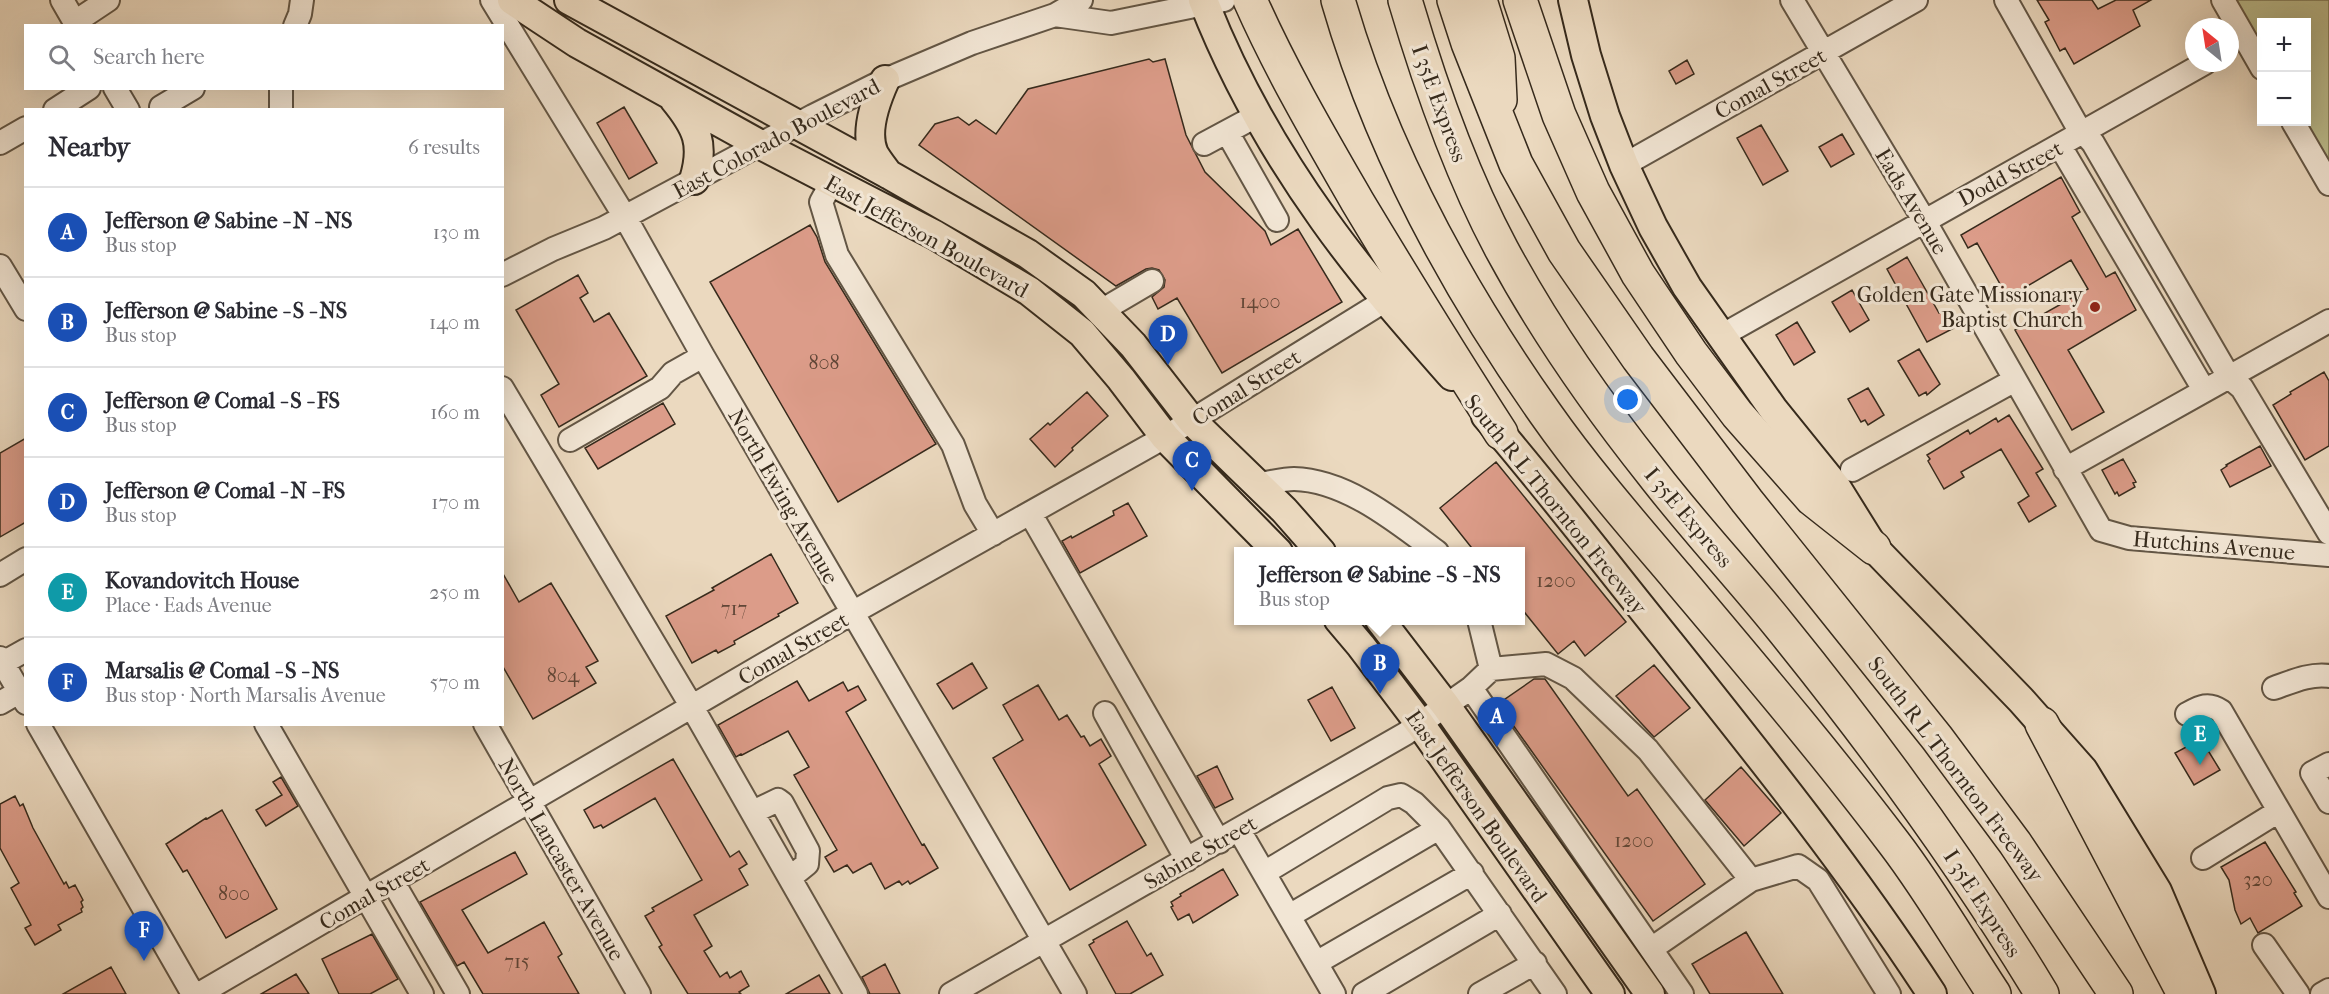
<!DOCTYPE html>
<html lang="en">
<head>
<meta charset="utf-8">
<style>
  body { margin:0; font-family:"IM FELL French Canon",serif; background:#f7f7f7; color:#2b2b33 }
  .controls { position:absolute; right:18px; top:18px; display:grid; overflow:hidden; border-radius:0px; box-shadow:0 6px 24px #0002 }
  .controls button { width:54px; height:54px; display:grid; place-items:center; padding:0; border:0; border-bottom:2px solid #e1e1e2; background:#fff; color:#2b2b33; font:30px sans-serif }
  .compass { position:absolute; left:2185px; top:18px; width:54px; height:54px; border-radius:50%; background:#fff; box-shadow:0 6px 24px #0002; rotate:330deg }
  .you { position:absolute; left:1628px; top:400px; width:21px; height:21px; margin:-15px; border:4px solid #fff; border-radius:50%; background:#1a73e8; box-shadow:0 0 0 9px #1a73e833 }
  .badge { display:grid; place-items:center; width:39px; height:39px; border-radius:50%; background:#ea580c; color:#fff; font-size:20px; font-weight:700 }
  .pin { position:absolute; translate:-50% -50px; filter:drop-shadow(0 2px 3px #0008) }
  .pin::after { content:''; position:absolute; top:32px; width:21px; height:18px; background:inherit; clip-path:polygon(0 0,100% 0,50% 100%) }
  .popup { position:absolute; left:1234px; top:547px; width:291px; height:78px; box-sizing:border-box; display:grid; place-content:center; border-radius:0px; background:#fff; filter:drop-shadow(0 2px 4px #0005); font-size:20px; white-space:nowrap; color:#7c7c81 }
  .popup b { font-size:22px; color:#2b2b33 }
  .popup::after { content:''; position:absolute; left:50%; top:100%; margin-left:-12px; border:12px solid transparent; border-top-color:#fff }
  .list { margin:0; padding:0; list-style:none }
  h2 { display:flex; justify-content:space-between; align-items:center; height:78px; margin:0; padding:0 24px; font-size:26px }
  h2 small { font-size:20px; font-weight:400; color:#7c7c81 }
  .list li { display:grid; grid-template-columns:39px 1fr auto; gap:18px; align-items:center; box-sizing:border-box; height:90px; padding:0 24px; border-top:2px solid #e1e1e2 }
  .list b { display:block; font-size:22px; white-space:nowrap }
  .list p { margin:0; font-size:20px; white-space:nowrap; color:#7c7c81 }
  .list em { font-size:20px; font-style:normal; color:#7c7c81 }
  .icon { flex:none; width:33px; height:33px; fill:none; stroke:currentColor; stroke-width:2; stroke-linecap:round; stroke-linejoin:round }
  .map { position:relative; flex:none; width:2329px; height:994px; overflow:hidden }
  .search { position:absolute; background:#fff; box-shadow:0 6px 24px #0002; left:24px; top:24px; width:480px; height:66px; display:flex; align-items:center; gap:15px; box-sizing:border-box; padding:0 21px; border-radius:0px; color:#7c7c81; font-size:22px }
  .panel { position:absolute; background:#fff; box-shadow:0 6px 24px #0002; left:24px; top:108px; width:480px; height:618px; border-radius:0px }
  .map>svg:first-child { display:block }
  .green { fill:#bcbe8f; stroke:#797456; stroke-width:1.5 }
  .building { fill:#dc9c89; stroke:#362a1c; stroke-width:1.5 }
  .lines { fill:none; stroke-linecap:round; stroke-linejoin:round }
  .minor-casing { stroke:#635645; stroke-width:26 }
  .major-casing { stroke:#362a1c; stroke-width:32 }
  .highway-casing { stroke:#362a1c; stroke-width:36 }
  .minor { stroke:#f2e6d5; stroke-width:22 }
  .major { stroke:#ebd9bf; stroke-width:28 }
  .highway { stroke:#ebd9bf; stroke-width:33 }
  .poi-dot { fill:#8f2418; stroke:#f2e6d5; stroke-width:2 }
  .labels { text-anchor:middle; stroke-width:6; stroke-linejoin:round; paint-order:stroke }
  .number-label { font-size:20px; fill:#604637 }
  .street-label { font-size:22px; fill:#362a1c; stroke:#f2e6d5 }
  .poi-label { font-size:22px; fill:#362a1c; stroke:#f2e6d5; text-anchor:end }
</style>
</head>
<body>
<div class="map">
<svg width="2329" height="994" viewBox="0 0 2329 994">
  <rect width="100%" height="100%" fill="#ebd9bf"/>
  <filter id="stains"><feTurbulence type="fractalNoise" baseFrequency=".00333" numOctaves="4"/><feColorMatrix values="0 0 0 0 .2 0 0 0 0 .09 0 0 0 0 .02 0 0 0 .5 -.17"/></filter>
  <radialGradient id="worn" r=".72"><stop offset=".6" stop-color="#630" stop-opacity="0"/><stop offset="1" stop-color="#630" stop-opacity=".3"/></radialGradient>
  <path class="green" d="M2235,0H2329V162L2306,122V22H2262L2261,46Z"/>
  <path class="building" d="M2037,0H2092L2098,9L2116,0H2151L2133,10L2140,26L2074,64L2065,48L2060,51L2045,22L2049,20Z
    M1149,59L1153,62L1165,59L1186,135L1205,172L1265,231L1271,245L1298,229L1342,302L1222,373L1177,298L1158,309L1152,297L1164,287L1165,280L1159,270L1152,268L1146,269L1116,286L919,145L935,124L958,117L969,125L976,120L996,134L1028,89Z
    M1687,60L1694,74L1676,84L1669,71Z
    M624,107L657,163L629,179L597,123Z
    M1761,125L1788,171L1763,185L1737,138Z
    M1842,134L1854,154L1831,167L1819,147Z
    M2061,177L2080,212L2072,217L2106,277L2115,272L2136,310L2068,350L2104,412L2072,430L2015,330L2088,289L2071,260L1999,303L1991,289L2000,284L1977,243L1968,248L1961,235Z
    M810,225L817,237L825,262L936,444L838,502L710,282Z
    M1907,257L1939,313L1946,309L1956,327L1927,342L1887,269Z
    M578,275L588,293L580,298L594,322L609,313L647,376L559,427L541,395L559,384L516,310Z
    M1852,290L1869,320L1850,332L1832,302Z
    M1797,322L1815,352L1794,365L1776,335Z
    M1919,349L1940,384L1927,395L1926,392L1919,396L1898,361Z
    M2324,372L2329,381V446L2305,460L2273,405L2291,394L2290,392Z
    M1868,388L1884,415L1868,425L1865,420L1861,422L1848,399Z
    M1087,392L1108,416L1072,448L1073,450L1055,467L1030,439L1048,423L1050,425Z
    M663,403L675,424L598,469L585,448Z
    M2009,415L2043,469L2036,473L2056,506L2029,522L2018,503L2029,496L2001,449L1961,472L1964,477L1944,489L1928,461L1930,459L1927,455L1968,430L1970,434L1996,418L1998,422Z
    M26,438V522L0,537V453Z
    M2260,446L2271,466L2230,487L2221,470L2227,466L2226,465Z
    M2123,459L2136,482L2133,483L2135,487L2119,496L2117,492L2115,494L2102,470Z
    M1496,462L1626,622L1585,656L1574,641L1558,654L1521,608V552H1475L1440,508Z
    M1128,503L1147,536L1080,573L1062,541L1071,536L1072,538L1103,521L1114,515L1113,511Z
    M771,554L798,603L778,614L779,616L734,641L735,644L718,653L716,650L692,663L666,616L714,590L712,588Z
    M502,572L519,602L551,583L598,661L586,667L596,683L533,719L502,665Z
    M972,663L987,688L953,709L937,684Z
    M1654,665L1690,708L1654,737L1616,696Z
    M1534,679H1545L1628,796L1637,789L1705,884L1653,921L1498,704Z
    M797,681L809,701L843,682L848,691L858,686L866,700L846,712L922,845L924,844L938,868L910,884L908,881L902,885L899,881L885,889L871,863L853,873L847,865L834,872L825,857L837,850L794,775L809,767L788,731L742,755L741,754L736,757L718,725Z
    M1038,685L1059,720L1067,715L1081,737L1084,736L1090,746L1101,739L1111,756L1099,764L1146,845L1070,890L993,758L1023,740L1003,705Z
    M1332,687L1355,728L1331,741L1308,700Z
    M2201,739L2220,770L2194,785L2175,753Z
    M673,759L730,857L739,851L747,864L739,869L748,885L694,915L712,946L704,951L720,977L727,972L730,978L741,971L749,986L739,992L741,994H688L659,947L662,945L645,916L654,911L652,908L702,880L655,798L603,828L601,825L594,828L584,810Z
    M1217,766L1233,799L1215,808L1197,776Z
    M1741,767L1781,813L1744,846L1705,800Z
    M281,777L298,806L266,826L256,810L282,795L273,782Z
    M15,796L20,806L23,804L33,828L64,884L66,882L69,888L75,885L83,900L81,902L83,907L81,909L82,912L58,925L61,930L35,945L25,928L31,925L11,888L19,883L0,848V804Z
    M222,810L277,909L226,938L187,870L183,872L166,844L206,818L207,819Z
    M2265,842L2296,892L2294,893L2302,906L2258,933L2250,918L2241,924L2235,910L2229,880L2221,867Z
    M515,852L527,874L462,910L488,953L544,922L562,954L558,957L579,994H483L464,962L457,966L420,902Z
    M1223,869L1238,895L1193,923L1189,914L1178,920L1171,907L1173,906L1171,902L1181,896L1180,894Z
    M1127,921L1147,956L1151,953L1163,975L1130,994H1116L1089,945L1094,942L1093,940Z
    M1746,932L1783,994H1710L1692,964Z
    M372,934L398,979L370,994H339L322,959Z
    M885,964L900,994H870L862,977Z
    M111,967L126,994H63Z
    M296,974L309,994H261Z
    M819,975L830,994H786Z"/>
  <g class="lines">
    <g class="minor-casing">
      <path id="minor" d="M62,0L77,26
        M492,0L625,217L703,356L1075,994
        M1792,0L1924,220L2101,530L2129,538L2329,555
        M2006,0L2076,124L2093,143L2229,377L2242,388L2329,533
        M2223,0L2262,68
        M1055,15L1111,23L1224,0
        M75,22L108,0
        M295,26L300,14L302,0
        M115,88L128,110
        M281,88V110
        M161,107L193,88
        M55,110L89,88
        M2293,122L2329,184
        M1227,132L1277,220
        M0,143L26,128
        M1204,144L1258,115
        M2060,146L2204,390
        M1624,165L1916,0
        M832,182L821,202L837,255L953,445L975,504L993,534
        M0,266L26,309
        M502,275L553,249L604,228L813,116L885,80L972,43L1055,15L1081,0
        M1101,311L1152,281
        M1721,336L2205,63
        M502,388L692,707L856,994
        M570,440L660,388L673,373L703,356
        M2065,469L2329,321
        M1852,470L2015,380
        M1258,484C1269,483 1282,479 1294,479C1346,480 1397,522 1437,552
        M1030,513L1219,842
        M0,575L26,559
        M0,658L26,703
        M3,663L26,650
        M1491,669L1546,664L1573,678L1648,750L1751,880L1798,866L1818,880L1889,994
        M1471,688L1682,994
        M2274,688C2291,682 2311,673 2329,676
        M0,703L19,692
        M1105,713L1187,860
        M2187,714C2200,707 2208,702 2221,711L2329,897
        M38,724L193,994
        M266,724L422,994
        M485,724L639,994
        M2329,764L2312,773L2329,802
        M753,812L778,800L782,803L808,851L807,864L791,877
        M1239,830L1334,994
        M2203,858L2279,811
        M1264,873L1388,798L1401,795L1414,803L1439,828L1555,994
        M393,882L458,994
        M1289,916L1439,828
        M2264,945L2298,994
        M1651,949L1751,880
        M1316,963L1472,873
        M199,994L852,613L1165,437L1386,300
        M951,994L1405,734L1471,688L1491,669L1479,620
        M1364,994L1500,914
        M1480,994L1535,963
        M2322,994L2329,990"/>
    </g>
    <g class="major-casing">
      <path id="major" d="M512,0L577,43L761,145L935,235L1029,291L1082,333L1121,379L1165,437L1278,552
        M569,0L888,174L1028,254L1084,294L1133,345L1192,421L1284,510L1321,552
        M1203,0C1233,77 1276,153 1324,220C1363,275 1408,326 1452,376
        M1573,0L1586,55L1605,116L1624,165L1653,227L1687,287L1773,409L1836,487L1874,548L2021,700L2083,770L2157,891L2201,994
        M885,80C876,100 864,132 874,154C878,161 883,167 888,174
        M674,99C697,127 705,144 694,180
        M1486,416C1549,489 1608,567 1669,642C1760,756 1852,871 1932,994
        M1339,620L1361,646L1420,724L1610,994
        M1380,620L1446,706L1650,994"/>
    </g>
    <g class="highway-casing">
      <path id="highway" d="M1250,0C1281,70 1319,135 1357,201C1404,279 1452,357 1501,433
        M1338,0C1381,149 1456,287 1545,413C1585,470 1632,524 1677,577C1751,665 1825,752 1894,843C1930,890 1961,944 1994,994
        M1405,0C1430,85 1460,172 1502,250C1544,328 1597,404 1652,473C1692,525 1737,573 1779,625C1874,742 1964,865 2042,994
        M1454,0L1468,43L1516,164L1564,251L1638,358L1747,501L1937,738L2015,843L2116,994
        M1480,0L1498,58L1500,100
        M1520,0L1559,115L1593,192L1638,274L1691,353L1737,414L1812,499L1874,548
        M2042,724L2184,994"/>
    </g>
    <use href="#minor" class="minor"/>
    <use href="#major" class="major"/>
    <use href="#highway" class="highway"/>
  </g>
  <circle class="poi-dot" cx="2095" cy="307" r="6"/>
  <g class="labels">
    <g class="number-label">
      <text x="1260" y="308">1400</text>
      <text x="824" y="369">808</text>
      <text x="1556" y="587">1200</text>
      <text x="734" y="615">717</text>
      <text x="563" y="682">804</text>
      <text x="1634" y="847">1200</text>
      <text x="2258" y="886">320</text>
      <text x="234" y="900">800</text>
      <text x="517" y="968">715</text>
    </g>
    <g class="street-label">
      <text transform="translate(1770 83) rotate(-29)" y="8">Comal Street</text>
      <text transform="translate(1440 103) rotate(70)" y="8">I 35E Express</text>
      <text transform="translate(776 138) rotate(-28)" y="8">East Colorado Boulevard</text>
      <text transform="translate(2010 173) rotate(-28)" y="8">Dodd Street</text>
      <text transform="translate(1912 201) rotate(59)" y="8">Eads Avenue</text>
      <text transform="translate(927 236) rotate(29)" y="8">East Jefferson Boulevard</text>
      <text transform="translate(1246 387) rotate(-32)" y="8">Comal Street</text>
      <text transform="translate(784 496) rotate(60)" y="8">North Ewing Avenue</text>
      <text transform="translate(1556 504) rotate(51)" y="8">South R L Thornton Freeway</text>
      <text transform="translate(1689 517) rotate(50)" y="8">I 35E Express</text>
      <text transform="translate(2214 545) rotate(5)" y="8">Hutchins Avenue</text>
      <text transform="translate(793 648) rotate(-30)" y="8">Comal Street</text>
      <text transform="translate(1956 769) rotate(53)" y="8">South R L Thornton Freeway</text>
      <text transform="translate(1477 806) rotate(55)" y="8">East Jefferson Boulevard</text>
      <text transform="translate(1200 852) rotate(-30)" y="8">Sabine Street</text>
      <text transform="translate(562 859) rotate(60)" y="8">North Lancaster Avenue</text>
      <text transform="translate(374 893) rotate(-30)" y="8">Comal Street</text>
      <text transform="translate(1983 903) rotate(57)" y="8">I 35E Express</text>
    </g>
    <g class="poi-label">
      <text x="2083" y="302">Golden Gate Missionary<tspan x="2083" dy="25">Baptist Church</tspan></text>
    </g>
  </g>
  <rect width="100%" height="100%" filter="url(#stains)"/>
  <rect width="100%" height="100%" fill="url(#worn)"/>
</svg>
<div class="controls">
<button>+</button>
<button>−</button>
</div>
<svg class="compass" viewBox="-18 -18 36 36"><path d="M0-13l5 13h-10z" fill="#e53935"/><path d="M0 13l5-13h-10z" fill="#7c7c81"/></svg>
<div class="you"></div>
<div class="pin badge" style="left:1497px;top:747px;background:#1a4fb4">A</div>
<div class="pin badge" style="left:1380px;top:694px;background:#1a4fb4">B</div>
<div class="popup"><b>Jefferson @ Sabine - S - NS</b>Bus stop</div>
<div class="pin badge" style="left:1192px;top:491px;background:#1a4fb4">C</div>
<div class="pin badge" style="left:1168px;top:365px;background:#1a4fb4">D</div>
<div class="pin badge" style="left:2200px;top:765px;background:#0f9aa8">E</div>
<div class="pin badge" style="left:144px;top:961px;background:#1a4fb4">F</div>
<div class="search"><svg class="icon" aria-label="search" viewBox="0 0 24 24"><circle cx="10" cy="10" r="6"/><path d="M15 15l6 6"/></svg>Search here</div>
<section class="panel">
<h2>Nearby<small>6 results</small></h2>
<ul class="list">
<li><span class="badge" style="background:#1a4fb4">A</span><div><b>Jefferson @ Sabine - N - NS</b><p>Bus stop</p></div><em>130 m</em></li>
<li><span class="badge" style="background:#1a4fb4">B</span><div><b>Jefferson @ Sabine - S - NS</b><p>Bus stop</p></div><em>140 m</em></li>
<li><span class="badge" style="background:#1a4fb4">C</span><div><b>Jefferson @ Comal - S - FS</b><p>Bus stop</p></div><em>160 m</em></li>
<li><span class="badge" style="background:#1a4fb4">D</span><div><b>Jefferson @ Comal - N - FS</b><p>Bus stop</p></div><em>170 m</em></li>
<li><span class="badge" style="background:#0f9aa8">E</span><div><b>Kovandovitch House</b><p>Place · Eads Avenue</p></div><em>250 m</em></li>
<li><span class="badge" style="background:#1a4fb4">F</span><div><b>Marsalis @ Comal - S - NS</b><p>Bus stop · North Marsalis Avenue</p></div><em>570 m</em></li>
</ul>
</section>
</div>
</body>
</html>
